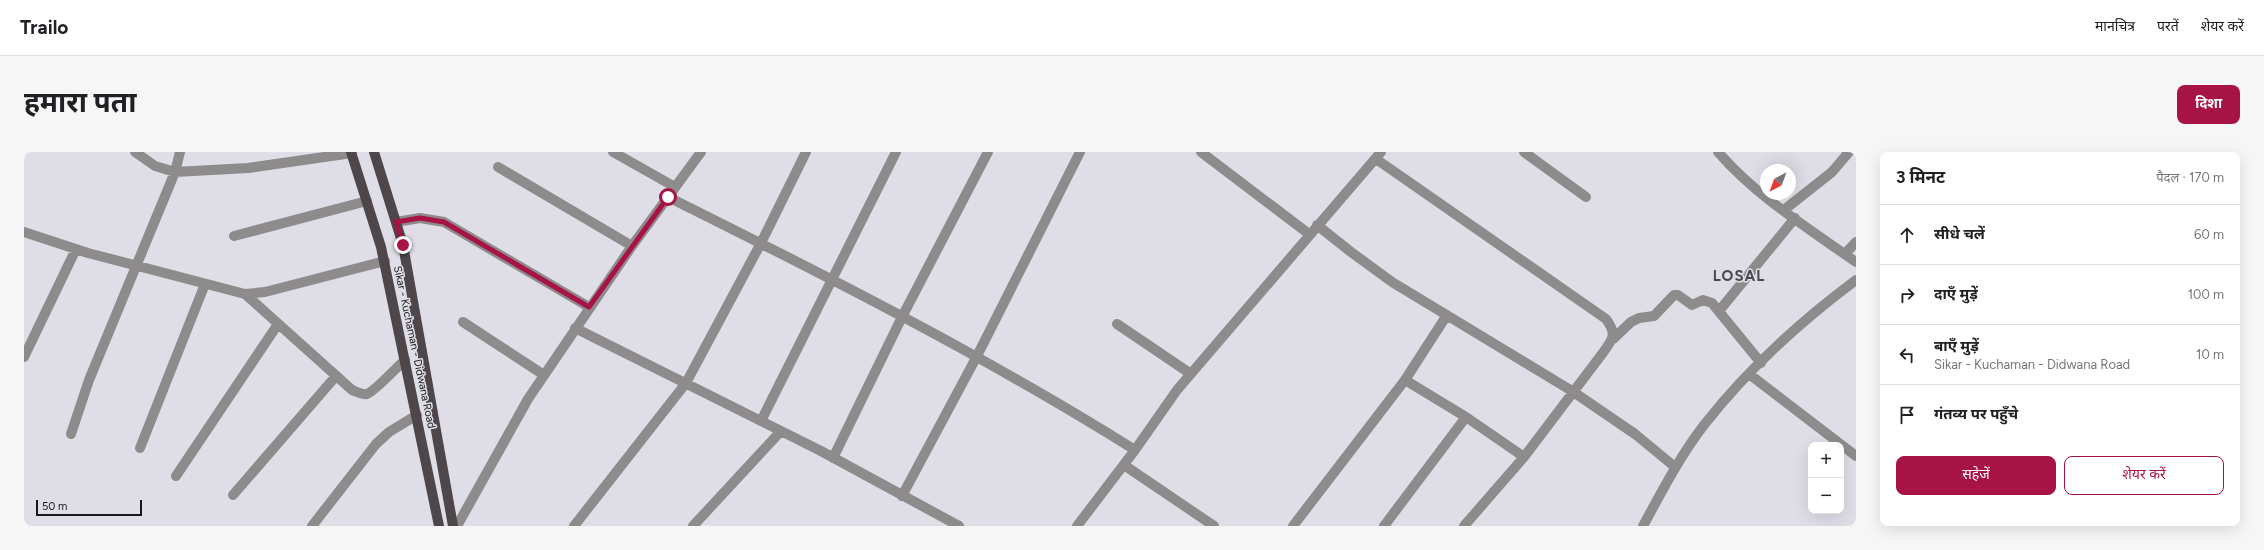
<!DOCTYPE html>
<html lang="hi">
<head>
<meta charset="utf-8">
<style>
  body { margin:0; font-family:Figtree,"Noto Sans Devanagari",sans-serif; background:#f6f6f6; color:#202124 }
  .controls { position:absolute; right:12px; bottom:12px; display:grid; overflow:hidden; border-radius:8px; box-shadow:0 4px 16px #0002 }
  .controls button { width:36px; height:36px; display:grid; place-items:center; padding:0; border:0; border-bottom:1px solid #e0e0e0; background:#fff; color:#202124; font:20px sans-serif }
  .compass { position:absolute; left:1736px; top:12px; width:36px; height:36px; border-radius:50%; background:#fff; box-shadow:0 4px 16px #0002; rotate:221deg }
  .scale { position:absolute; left:12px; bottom:10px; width:106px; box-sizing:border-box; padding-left:4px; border:2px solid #18171a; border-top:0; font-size:11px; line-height:14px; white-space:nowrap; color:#18171a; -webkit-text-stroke:3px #dfdee7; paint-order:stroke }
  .stop { position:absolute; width:12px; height:12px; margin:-9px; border:3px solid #a81345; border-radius:50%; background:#fff }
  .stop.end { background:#a81345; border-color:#fff; box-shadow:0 1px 4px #0008 }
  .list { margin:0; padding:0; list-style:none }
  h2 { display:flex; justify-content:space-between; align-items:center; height:52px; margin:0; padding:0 16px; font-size:17px }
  h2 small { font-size:13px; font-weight:400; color:#757577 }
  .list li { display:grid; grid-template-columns:26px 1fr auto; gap:12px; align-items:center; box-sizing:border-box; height:60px; padding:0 16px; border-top:1px solid #e0e0e0 }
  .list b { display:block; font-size:15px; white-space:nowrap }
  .list p { margin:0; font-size:13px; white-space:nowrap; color:#757577 }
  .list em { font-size:13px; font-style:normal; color:#757577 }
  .actions { display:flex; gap:8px; padding:12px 16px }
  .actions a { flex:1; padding:9px 0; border:1px solid #a81345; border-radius:8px; text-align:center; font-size:14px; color:#a81345 }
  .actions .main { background:#a81345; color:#fff }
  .icon { flex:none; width:22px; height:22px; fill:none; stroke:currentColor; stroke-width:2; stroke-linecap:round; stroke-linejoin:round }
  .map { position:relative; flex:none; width:1832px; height:374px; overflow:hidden; border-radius:8px }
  header { display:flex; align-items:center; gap:24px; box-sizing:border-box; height:56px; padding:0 20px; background:#fff; border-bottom:1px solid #e0e0e0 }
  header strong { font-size:19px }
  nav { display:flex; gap:22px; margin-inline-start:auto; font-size:14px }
  .intro { display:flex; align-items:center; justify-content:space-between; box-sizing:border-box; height:96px; padding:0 24px }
  h1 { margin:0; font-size:28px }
  .button { padding:10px 18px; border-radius:8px; background:#a81345; color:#fff; font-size:14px; font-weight:700 }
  main { display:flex; gap:24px; padding:0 24px }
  aside { flex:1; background:#fff; border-radius:8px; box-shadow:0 4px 16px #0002 }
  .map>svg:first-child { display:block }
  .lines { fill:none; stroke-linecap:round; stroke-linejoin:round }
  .minor { stroke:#8e8b8d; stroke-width:10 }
  .primary { stroke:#4d474b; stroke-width:10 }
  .route { stroke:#a81345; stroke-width:5 }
  .labels { text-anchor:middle; stroke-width:3; stroke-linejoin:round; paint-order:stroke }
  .street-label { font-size:11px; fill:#18171a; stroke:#dfdee7 }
  .district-label { font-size:15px; font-weight:bold; letter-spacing:1px; fill:#494950; stroke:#dfdee7 }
</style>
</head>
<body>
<header>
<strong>Trailo</strong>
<nav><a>मानचित्र</a><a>परतें</a><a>शेयर करें</a></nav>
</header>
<div class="intro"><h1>हमारा पता</h1><a class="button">दिशा</a></div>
<main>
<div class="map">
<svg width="1832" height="374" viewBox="0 0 1832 374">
  <rect width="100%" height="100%" fill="#dfdee7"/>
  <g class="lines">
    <path class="minor" d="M111,0L131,14L151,20L224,16L328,1
      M589,0L651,35
      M1177,0L1285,82
      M1500,0L1562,45
      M1694,0C1733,45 1784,76 1832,110
      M1352,7L1582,167C1594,183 1588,188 1578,202L1500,305L1440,374
      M474,15L608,94
      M644,45C803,124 961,204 1111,298
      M1760,58L1808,20L1825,0
      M372,70L396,66L420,70L565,155
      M1293,73L1327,100L1368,130L1548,239L1611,282L1651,315
      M0,80L64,101L221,142L241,140L361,109
      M210,84L343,49
      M1821,102L1832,90
      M221,142L328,238C333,240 338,243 343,242C350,240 374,214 381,208
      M1695,159L1771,66
      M439,170L520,223
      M1093,172L1167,222
      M551,176L797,299L935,374
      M1589,187L1607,170L1615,166L1630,164L1650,143H1654L1668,153L1679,148L1688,151L1737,211
      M0,205L52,97
      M1725,222L1832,304
      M1381,228L1442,265L1500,305
      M737,269L872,0
      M47,282L65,228L151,20L156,0
      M116,296L181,132
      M809,306L878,165L964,0
      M1100,313L1190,374
      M152,324L254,172
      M209,343L312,224
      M878,344L953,204L1056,0
      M288,374L352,292L365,280L393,263
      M433,374L504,247L608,94L677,0
      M550,374L662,231L737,91L782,0
      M669,374L757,279
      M1053,374L1111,298L1153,238L1357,0
      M1269,374L1381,228L1423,163
      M1360,374L1442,265
      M1619,374C1638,339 1656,304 1680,273C1723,218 1777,169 1832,128"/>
    <path class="primary" d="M327,0L357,95L415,374
      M350,0L379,93L429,374"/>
  </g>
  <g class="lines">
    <path class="route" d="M379,93L372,70L396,66L420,70L565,155L644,45"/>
  </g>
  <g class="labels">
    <g class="street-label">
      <text transform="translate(391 195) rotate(78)" y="4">Sikar - Kuchaman - Didwana Road</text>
    </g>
    <g class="district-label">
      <text x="1715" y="129">LOSAL</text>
    </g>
  </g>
</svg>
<div class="controls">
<button>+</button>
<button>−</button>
</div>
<svg class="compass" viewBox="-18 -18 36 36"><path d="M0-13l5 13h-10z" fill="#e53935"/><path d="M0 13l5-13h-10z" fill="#757577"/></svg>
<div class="scale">50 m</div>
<div class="stop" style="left:644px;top:45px"></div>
<div class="stop end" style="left:379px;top:93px"></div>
</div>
<aside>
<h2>3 मिनट<small>पैदल · 170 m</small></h2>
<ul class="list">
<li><svg class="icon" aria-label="ahead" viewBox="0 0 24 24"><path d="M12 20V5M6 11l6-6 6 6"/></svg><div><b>सीधे चलें</b></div><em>60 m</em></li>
<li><svg class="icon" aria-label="right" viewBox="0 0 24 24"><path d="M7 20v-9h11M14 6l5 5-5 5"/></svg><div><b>दाएँ मुड़ें</b></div><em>100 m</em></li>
<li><svg class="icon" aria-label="left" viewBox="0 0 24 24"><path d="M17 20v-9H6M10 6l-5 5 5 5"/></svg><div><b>बाएँ मुड़ें</b><p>Sikar - Kuchaman - Didwana Road</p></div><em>10 m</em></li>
<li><svg class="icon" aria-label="arrive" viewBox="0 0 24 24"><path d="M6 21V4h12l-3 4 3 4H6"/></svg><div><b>गंतव्य पर पहुँचे</b></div></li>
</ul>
<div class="actions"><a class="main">सहेजें</a><a>शेयर करें</a></div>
</aside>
</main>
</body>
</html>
